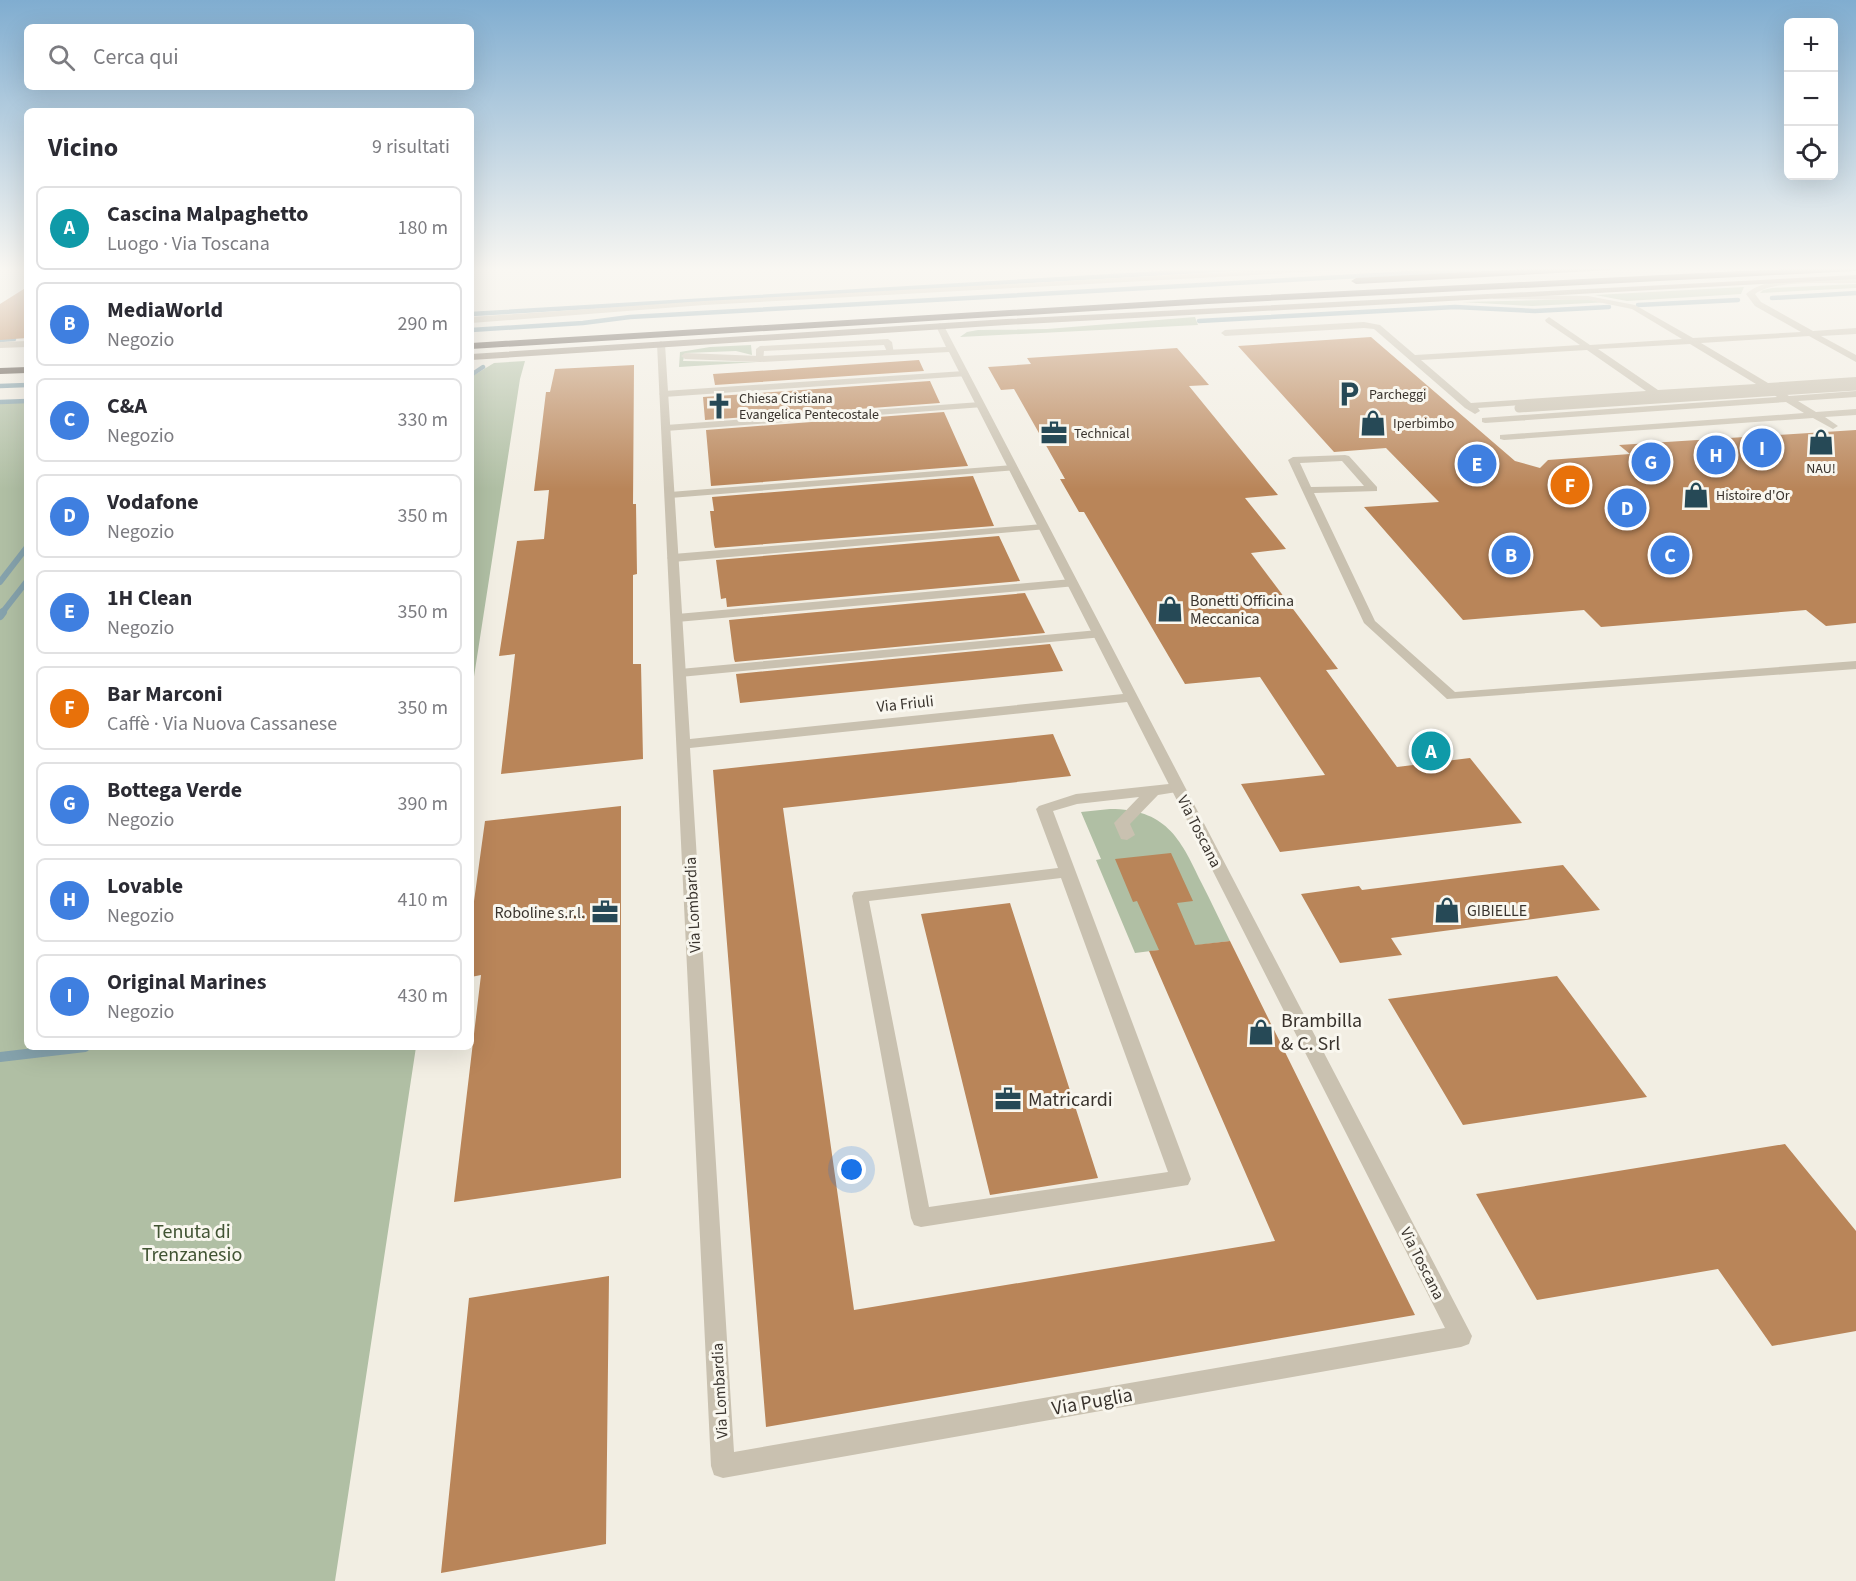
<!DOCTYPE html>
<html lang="it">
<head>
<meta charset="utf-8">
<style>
  body { margin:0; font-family:"Source Sans 3",sans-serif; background:#f2f2f3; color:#2b2b33 }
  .controls { position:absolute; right:18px; top:18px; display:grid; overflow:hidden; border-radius:9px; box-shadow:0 6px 24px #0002 }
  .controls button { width:54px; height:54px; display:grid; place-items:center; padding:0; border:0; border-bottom:2px solid #e1e1e2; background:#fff; color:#2b2b33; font:30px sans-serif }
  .you { position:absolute; left:852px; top:1170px; width:21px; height:21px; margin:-15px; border:4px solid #fff; border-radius:50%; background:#1a73e8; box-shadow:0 0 0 9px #1a73e833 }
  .badge { display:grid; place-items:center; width:39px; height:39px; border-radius:50%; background:#0b8043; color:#fff; font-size:20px; font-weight:700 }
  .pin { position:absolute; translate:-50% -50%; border:3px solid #fff; box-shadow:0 2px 6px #0006 }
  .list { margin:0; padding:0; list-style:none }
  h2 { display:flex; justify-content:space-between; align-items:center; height:78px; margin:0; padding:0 24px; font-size:26px }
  h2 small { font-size:20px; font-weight:400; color:#7c7c81 }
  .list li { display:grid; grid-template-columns:39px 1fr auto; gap:18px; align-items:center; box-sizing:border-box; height:84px; margin:0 12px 12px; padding:0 12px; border:2px solid #e1e1e2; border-radius:9px }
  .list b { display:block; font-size:22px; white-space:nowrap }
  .list p { margin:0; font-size:20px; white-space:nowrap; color:#7c7c81 }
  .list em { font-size:20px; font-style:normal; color:#7c7c81 }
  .icon { flex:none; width:33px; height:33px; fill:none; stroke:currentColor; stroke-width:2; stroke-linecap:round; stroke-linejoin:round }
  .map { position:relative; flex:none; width:1856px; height:1581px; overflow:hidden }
  .search { position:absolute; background:#fff; box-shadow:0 6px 24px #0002; left:24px; top:24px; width:450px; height:66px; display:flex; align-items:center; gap:15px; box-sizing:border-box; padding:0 21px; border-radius:9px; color:#7c7c81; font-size:22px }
  .panel { position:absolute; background:#fff; box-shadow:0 6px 24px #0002; left:24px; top:108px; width:450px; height:942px; border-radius:9px }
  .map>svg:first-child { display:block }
  .green { fill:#b0bfa4 }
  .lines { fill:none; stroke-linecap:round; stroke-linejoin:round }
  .stream-far3 { stroke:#85a2ac; stroke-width:4.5 }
  .stream-far2 { stroke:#85a2ac; stroke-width:6 }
  .stream-far1 { stroke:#85a2ac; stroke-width:8 }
  .stream { stroke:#85a2ac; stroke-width:10 }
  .building { fill:#b98559 }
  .lane { fill:#c9c1b0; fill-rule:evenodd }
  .street { fill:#c9c1b0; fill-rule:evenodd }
  .secondary { fill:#9c9181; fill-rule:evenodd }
  .highway { fill:#594f45; fill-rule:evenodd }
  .lane-bridge { stroke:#c9c1b0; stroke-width:9 }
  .labels { text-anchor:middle; stroke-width:6; stroke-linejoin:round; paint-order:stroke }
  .far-poi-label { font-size:14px; fill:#39332d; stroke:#f9f7ef; text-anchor:start }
  .poi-label { font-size:16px; fill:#39332d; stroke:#f9f7ef; text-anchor:start }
  .street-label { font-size:16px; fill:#39332d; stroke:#f9f7ef }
  .near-poi-label { font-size:20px; fill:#39332d; stroke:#f9f7ef; text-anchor:start }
  .near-park-label { font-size:20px; fill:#415433; stroke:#f9f7ef }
  .near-street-label { font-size:20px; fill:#39332d; stroke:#f9f7ef }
</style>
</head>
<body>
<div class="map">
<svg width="1856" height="1581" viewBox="0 0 1856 1581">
  <rect width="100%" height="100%" fill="#f2eee3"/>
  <path class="green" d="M1856,284V288L1760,293L1763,290L1772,288Z
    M1744,287L1741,294L1627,301L1595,295Z
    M1582,299L1610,302L1532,306L1462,302Z
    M1195,317L1198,325L960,337L967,332L978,330L1047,329Z
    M751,345L752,355L736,351L685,353L683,361L757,362L679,367L680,352L710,347Z
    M525,361L520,379L471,696V377L494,363Z
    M27,402V1047H416L335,1581H0V403Z
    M1110,809C1165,809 1180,837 1201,882C1211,901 1220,921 1230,941L1135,953L1096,860L1101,859L1081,812Z"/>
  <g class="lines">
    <path class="stream-far3" d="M1772,298L1856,293
      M1638,305L1738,300
      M471,314L1266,267
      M1199,321L1455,307L1535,311L1609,307
      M471,330L583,323L630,317L1520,267
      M0,340L14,339
      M471,375L483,367
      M0,386L27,385
      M0,402L27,401"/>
    <path class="stream-far2" d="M0,582L27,547
      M2,613L27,581"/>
    <path class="stream-far1" d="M0,616L3,612"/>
    <path class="stream" d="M0,1057L85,1047"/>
  </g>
  <path class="building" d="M27,287V338L0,340V304Z
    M1371,337L1515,461L1540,468L1548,460L1630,454L1619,445L1856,430V623L1826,626L1806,610L1601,627L1584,610L1463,620L1364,507L1439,502L1386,448L1334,452L1238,346Z
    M1177,348L1209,385L1189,386L1278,495L1245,498L1286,549L1251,553L1338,669L1326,670L1397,767L1470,758L1522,823L1280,852L1241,784L1325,775L1260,677L1185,684L1084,512H1079L1060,479H1065L1014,389L1001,390L988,367L1031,364L1027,358Z
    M919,360L924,371L715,385L713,374Z
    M634,365L633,504H636L637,574L633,575V664H641L643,759L501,774L515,654L499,656L517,541L544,539L549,490L534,491L546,392H550L555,369Z
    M930,381L940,403L705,420L703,397Z
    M944,412L968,466L711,486L706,430Z
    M973,476L994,526L715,548L714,545L710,511H714L712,497Z
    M999,536L1020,581L727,607L726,598L721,599L716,560Z
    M1025,593L1045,633L735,662L734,659L729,620Z
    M1050,644L1063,671L740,703L736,674Z
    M1053,734L1071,776L783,808L854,1310L1275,1241L1149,951L1159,950L1137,901L1133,902L1115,859L1171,853L1193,901L1177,903L1195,945L1230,941L1415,1315L766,1427L713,770Z
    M621,806V1178L454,1202L481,975L471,977V923L485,821Z
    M1563,865L1600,910L1391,938L1402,955L1340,963L1301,894L1359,886L1362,890Z
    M1010,903L1098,1178L990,1195L921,914Z
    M1557,976L1647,1097L1463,1125L1388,999Z
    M1785,1144L1856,1231V1331L1772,1346L1718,1269L1537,1300L1476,1194Z
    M609,1276L606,1544L441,1573L469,1298Z"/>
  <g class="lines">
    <path class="lane" d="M1856,279V283C1829,284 1776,279 1755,294L1761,302L1813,331L1856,328V334L1821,336L1856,355V362L1809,336L1701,343L1768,383L1856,377V383L1777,388L1789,396L1856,391V397L1798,401L1816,412L1856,409V415L1825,417L1838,426L1833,429L1813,418L1504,440L1500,439V435L1804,413L1786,402L1485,423L1482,422V418L1777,397L1765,389L1478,408L1480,411L1475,414L1465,408L1374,329L1364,328L1225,336L1221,333L1225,330L1364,322L1380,325L1415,355L1580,345L1546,322L1545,320L1549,317L1590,345L1682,339L1632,309L1588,300L1493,299V295H1496L1588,296L1635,305L1693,338L1801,332L1755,306L1746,294C1767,274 1828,279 1856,279ZM1690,344L1756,384L1658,390L1598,349ZM1587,350L1646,391L1471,403L1421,360Z
      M888,339L892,342L894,354H888L884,345L764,351L763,361L756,359V349L760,346Z
      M964,371L969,374L967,376L664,397L659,394L664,391Z
      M980,402L985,405L983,407L666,431L661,428L666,425Z
      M1345,455L1349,456L1377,487V491L1314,493L1375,621L1455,692L1856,661V669L1447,699L1364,623L1288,460L1293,457ZM1342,461L1364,486L1311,487L1300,463Z
      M1013,465L1018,468L1017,470L670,498L665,495L670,492Z
      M1043,524L1047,525V529L673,562L667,558L673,554Z
      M1072,579L1078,583L1076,586L677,622L671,618L677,614Z
      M1098,630L1104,634L1103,637L680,677L673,673L680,669Z
      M1178,783L1185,788L1183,791L1158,795L1130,824L1135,835L1127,840L1121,839L1114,823L1139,797L1077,804L1053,811L1191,1179L1188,1185L921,1227L914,1225L911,1218L852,896L854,892L1058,868L1036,809L1039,806L1076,794ZM1061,878L1168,1172L929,1207L869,901Z"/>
    <path class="street" d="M1315,267H1365L1361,269L704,305L471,323V317L704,301Z
      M940,323L944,326L1472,1336L1469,1344L1461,1347L723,1478L714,1475L711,1466L657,344L661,341L665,344L690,739L1123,694L949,352L760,362L685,359L681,356L685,353L760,356L946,347L936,326ZM1127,702L1445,1328L734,1452L690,748Z
      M27,341V347L0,348V342Z"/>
    <path class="secondary" d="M1856,275V279L1006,325L471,360V354L1006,319Z"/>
    <path class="highway" d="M1557,267H1615L1611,270L1356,284L1351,281L1356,278Z
      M1818,267H1856V271L1208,304L471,349V343L1208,298Z
      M27,367V373L0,374V368Z"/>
    <path class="lane-bridge" d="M1519,408L1856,386"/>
  </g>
  <linearGradient id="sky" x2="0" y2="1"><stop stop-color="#80add0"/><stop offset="0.55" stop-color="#f9f7f2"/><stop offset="1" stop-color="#f9f7f2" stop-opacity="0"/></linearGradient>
  <rect width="1856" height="489" fill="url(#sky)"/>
  <defs>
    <g id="parking-bare" transform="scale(2.07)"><path d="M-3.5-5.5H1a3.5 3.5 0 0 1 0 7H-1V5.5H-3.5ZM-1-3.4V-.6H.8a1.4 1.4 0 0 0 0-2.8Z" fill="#264956" stroke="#f9f7ef" stroke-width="2.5" paint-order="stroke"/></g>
    <g id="church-bare" transform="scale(2.07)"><path d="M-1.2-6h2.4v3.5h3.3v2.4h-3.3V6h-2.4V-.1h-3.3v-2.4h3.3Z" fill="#264956" stroke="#f9f7ef" stroke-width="2.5" paint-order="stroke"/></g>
    <g id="shop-bare" transform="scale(2.07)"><path d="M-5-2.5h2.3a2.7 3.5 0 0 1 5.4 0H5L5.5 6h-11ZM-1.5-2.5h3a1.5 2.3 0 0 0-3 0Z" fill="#264956" stroke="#f9f7ef" stroke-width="2.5" paint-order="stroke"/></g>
    <g id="office-bare" transform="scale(2.07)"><path d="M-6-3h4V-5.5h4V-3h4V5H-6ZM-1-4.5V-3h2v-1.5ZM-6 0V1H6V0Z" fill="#264956" stroke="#f9f7ef" stroke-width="2.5" paint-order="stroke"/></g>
  </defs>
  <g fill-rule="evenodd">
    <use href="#parking-bare" x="1349" y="394"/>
    <use href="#church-bare" x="719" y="406"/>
    <use href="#shop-bare" x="1373" y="423"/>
    <use href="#office-bare" x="1054" y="433"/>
    <use href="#shop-bare" x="1821" y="442"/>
    <use href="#shop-bare" x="1696" y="495"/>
    <use href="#shop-bare" x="1170" y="609"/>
    <use href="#shop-bare" x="1447" y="910"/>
    <use href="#office-bare" x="605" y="912"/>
    <use href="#shop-bare" x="1261" y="1032"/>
    <use href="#office-bare" x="1008" y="1099"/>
  </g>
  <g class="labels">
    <g class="far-poi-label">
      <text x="1369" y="399">Parcheggi</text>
      <text x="739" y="403">Chiesa Cristiana<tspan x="739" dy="16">Evangelica Pentecostale</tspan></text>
      <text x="1393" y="428">Iperbimbo</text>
      <text x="1074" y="438">Technical</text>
      <text x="1821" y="473" text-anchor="middle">NAU!</text>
      <text x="1716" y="500">Histoire d'Or</text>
    </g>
    <g class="poi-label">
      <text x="1190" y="606">Bonetti Officina<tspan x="1190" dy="18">Meccanica</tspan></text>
      <text x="1467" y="916">GIBIELLE</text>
      <text x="585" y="918" text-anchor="end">Roboline s.r.l.</text>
    </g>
    <g class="street-label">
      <text transform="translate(905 703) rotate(-6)" y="6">Via Friuli</text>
      <text transform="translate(1200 831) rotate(63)" y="6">Via Toscana</text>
      <text transform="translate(692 905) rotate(-93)" y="6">Via Lombardia</text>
      <text transform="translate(1423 1263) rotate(63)" y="6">Via Toscana</text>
      <text transform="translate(719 1391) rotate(-93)" y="6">Via Lombardia</text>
    </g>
    <g class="near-poi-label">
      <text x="1281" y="1027">Brambilla<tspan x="1281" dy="23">&amp; C. Srl</tspan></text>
      <text x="1028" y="1106">Matricardi</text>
    </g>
    <g class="near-park-label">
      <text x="192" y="1238">Tenuta di<tspan x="192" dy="23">Trenzanesio</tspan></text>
    </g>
    <g class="near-street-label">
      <text transform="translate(1092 1401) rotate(-10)" y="7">Via Puglia</text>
    </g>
  </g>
</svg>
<div class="controls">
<button>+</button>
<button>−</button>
<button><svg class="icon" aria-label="locate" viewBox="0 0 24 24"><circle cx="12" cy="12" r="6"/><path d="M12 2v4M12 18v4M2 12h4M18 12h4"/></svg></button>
</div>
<div class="you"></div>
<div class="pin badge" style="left:1431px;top:751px;background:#0f9aa8">A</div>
<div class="pin badge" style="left:1511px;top:555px;background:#3f7fe0">B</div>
<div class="pin badge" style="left:1670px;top:555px;background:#3f7fe0">C</div>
<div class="pin badge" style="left:1627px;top:508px;background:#3f7fe0">D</div>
<div class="pin badge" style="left:1477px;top:464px;background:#3f7fe0">E</div>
<div class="pin badge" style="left:1570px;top:485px;background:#e8710a">F</div>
<div class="pin badge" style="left:1651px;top:462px;background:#3f7fe0">G</div>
<div class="pin badge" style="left:1716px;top:455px;background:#3f7fe0">H</div>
<div class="pin badge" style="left:1762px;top:448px;background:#3f7fe0">I</div>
<div class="search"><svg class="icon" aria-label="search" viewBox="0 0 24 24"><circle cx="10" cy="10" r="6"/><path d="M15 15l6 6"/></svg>Cerca qui</div>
<section class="panel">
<h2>Vicino<small>9 risultati</small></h2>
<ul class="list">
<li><span class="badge" style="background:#0f9aa8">A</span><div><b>Cascina Malpaghetto</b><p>Luogo · Via Toscana</p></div><em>180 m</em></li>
<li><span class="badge" style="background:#3f7fe0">B</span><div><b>MediaWorld</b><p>Negozio</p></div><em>290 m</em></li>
<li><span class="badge" style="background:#3f7fe0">C</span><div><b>C&amp;A</b><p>Negozio</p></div><em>330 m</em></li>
<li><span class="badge" style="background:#3f7fe0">D</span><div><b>Vodafone</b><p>Negozio</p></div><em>350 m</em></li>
<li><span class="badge" style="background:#3f7fe0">E</span><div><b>1H Clean</b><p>Negozio</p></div><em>350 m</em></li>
<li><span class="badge" style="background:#e8710a">F</span><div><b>Bar Marconi</b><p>Caffè · Via Nuova Cassanese</p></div><em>350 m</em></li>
<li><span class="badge" style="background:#3f7fe0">G</span><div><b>Bottega Verde</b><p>Negozio</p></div><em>390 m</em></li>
<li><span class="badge" style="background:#3f7fe0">H</span><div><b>Lovable</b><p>Negozio</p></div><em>410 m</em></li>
<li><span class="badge" style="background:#3f7fe0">I</span><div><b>Original Marines</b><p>Negozio</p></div><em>430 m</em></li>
</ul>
</section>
</div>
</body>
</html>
